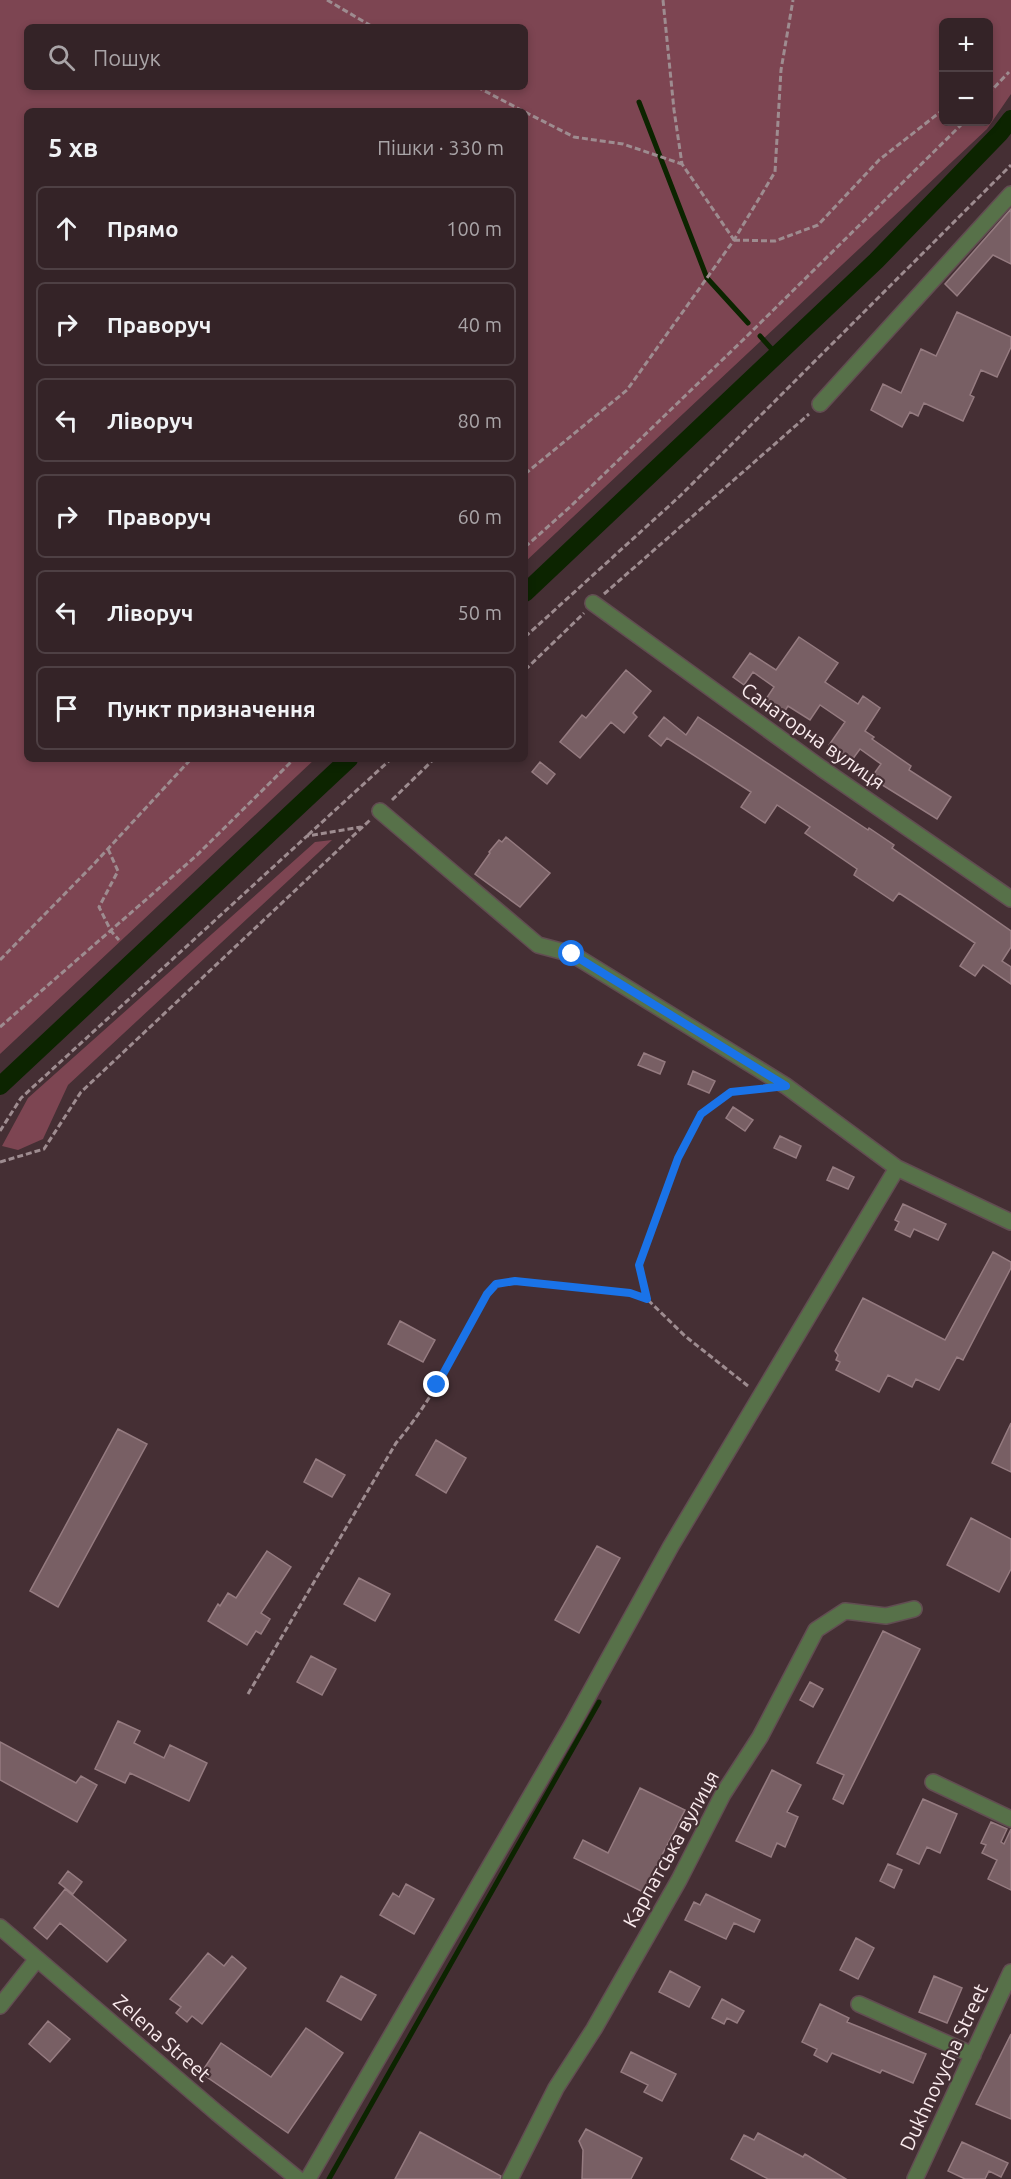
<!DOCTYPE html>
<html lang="uk">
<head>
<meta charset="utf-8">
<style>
  body { margin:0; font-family:Ubuntu,sans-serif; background:#3f2f33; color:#f1f3f6 }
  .controls { position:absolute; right:18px; top:18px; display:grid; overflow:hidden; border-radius:9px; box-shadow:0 3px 9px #0003 }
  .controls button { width:54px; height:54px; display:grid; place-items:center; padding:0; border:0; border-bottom:2px solid #4e4044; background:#342327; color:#f1f3f6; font:30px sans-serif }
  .stop { position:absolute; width:18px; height:18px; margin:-14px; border:4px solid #1a73e8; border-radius:50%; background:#fff }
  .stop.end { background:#1a73e8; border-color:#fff; box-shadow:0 2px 6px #0008 }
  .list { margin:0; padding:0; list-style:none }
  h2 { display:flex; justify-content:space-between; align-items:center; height:78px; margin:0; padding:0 24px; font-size:26px }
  h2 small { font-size:20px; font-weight:400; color:#a9a4a7 }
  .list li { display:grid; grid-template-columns:39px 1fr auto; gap:18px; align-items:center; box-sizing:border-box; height:84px; margin:0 12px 12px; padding:0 12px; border:2px solid #4e4044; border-radius:9px }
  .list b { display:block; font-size:22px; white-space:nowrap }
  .list em { font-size:20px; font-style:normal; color:#a9a4a7 }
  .icon { flex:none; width:33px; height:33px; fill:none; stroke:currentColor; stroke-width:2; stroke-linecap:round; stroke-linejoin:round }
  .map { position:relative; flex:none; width:1011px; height:2179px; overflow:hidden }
  .search { position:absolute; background:#342327; box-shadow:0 3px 9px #0003; left:24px; top:24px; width:504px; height:66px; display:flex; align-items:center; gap:15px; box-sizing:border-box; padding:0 21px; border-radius:9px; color:#a9a4a7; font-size:22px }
  .panel { position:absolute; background:#342327; box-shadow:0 3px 9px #0003; left:24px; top:108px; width:504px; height:654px; border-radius:9px }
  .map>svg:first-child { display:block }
  .green { fill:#7d4552; fill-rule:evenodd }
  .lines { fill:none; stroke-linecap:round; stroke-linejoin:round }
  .stream { stroke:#0c2400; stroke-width:5 }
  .canal { stroke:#0c2400; stroke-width:18 }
  .building { fill:#785f64; stroke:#957b80; stroke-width:1.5 }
  .minor-casing { stroke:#624d52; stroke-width:18 }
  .path { stroke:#9e8c90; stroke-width:3; stroke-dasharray:6 3; stroke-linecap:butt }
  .minor { stroke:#577149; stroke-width:15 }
  .route { stroke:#1a73e8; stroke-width:8 }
  .labels { text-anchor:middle; stroke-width:4.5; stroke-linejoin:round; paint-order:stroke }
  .street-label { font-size:20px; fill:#faebee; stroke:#452f34 }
</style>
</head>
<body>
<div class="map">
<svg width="1011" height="2179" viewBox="0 0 1011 2179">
  <rect width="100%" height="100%" fill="#452f34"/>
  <path class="green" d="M0,0H1011V94L987,129L525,562V111H27V759H315L0,1054ZM944,22H988V122H944ZM27,27H525V87H27Z
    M332,840L68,1085L43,1139L18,1150L2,1146L28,1098L315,842Z"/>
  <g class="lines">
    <path class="stream" d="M639,102L707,278L748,323
      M760,336L777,355
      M329,2179L599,1702"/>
    <path class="canal" d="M525,593L876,261L1000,133L1011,119
      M0,1086L349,759"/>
  </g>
  <path class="building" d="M1011,209V264L993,255L957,296L945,284Z
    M957,312L1011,337V347L997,377L981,370L970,395L974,397L963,421L924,403L918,416L910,412L902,427L871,410L883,384L901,393L921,349L936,356Z
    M799,637L838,663L825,682L858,704L863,696L880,708L865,731L874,737L872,739L911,766L909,770L951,797L937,819L871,778L881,764L860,749L852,760L829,745L845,722L820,705L810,720L788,706L783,714L764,702L774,687L753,672L744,685L733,677L750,653L776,670Z
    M626,670L651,691L633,713L637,717L624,733L611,722L580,758L560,742L582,715L586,718Z
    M664,717L686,735L698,717L868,830L869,828L894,845L892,848L1011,931V947L1002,961L1011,967V984L983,965L975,976L960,966L975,943L899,893L893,901L854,875L857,869L805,833L810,827L777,805L765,823L741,807L751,792L667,738L661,746L649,736Z
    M540,762L555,774L547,784L532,772Z
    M506,837L550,873L520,907L475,874L490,853L489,852L499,840L502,842Z
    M644,1053L665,1062L660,1074L638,1065Z
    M693,1071L715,1081L709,1093L688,1084Z
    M733,1107L753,1120L745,1131L726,1118Z
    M780,1136L801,1146L796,1158L774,1148Z
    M833,1167L854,1177L848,1189L827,1180Z
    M903,1204L946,1224L938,1240L914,1229L910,1237L895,1230L899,1222L895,1220Z
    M993,1252L1011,1262V1268L963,1360L957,1357L939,1390L916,1379L912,1387L888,1375L879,1392L836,1370L840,1362L836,1360L838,1355L835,1351L863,1298L945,1340Z
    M400,1321L435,1340L423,1362L388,1344Z
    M1011,1423V1472L992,1463Z
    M118,1429L147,1444L58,1607L30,1591Z
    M436,1440L466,1458L446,1493L416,1475Z
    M316,1459L345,1475L332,1497L304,1482Z
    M971,1518L1011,1539V1569L999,1592L947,1565Z
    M597,1546L620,1558L579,1633L555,1620Z
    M267,1551L291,1567L261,1613L270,1619L261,1634L256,1631L247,1645L208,1621L218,1604L220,1606L228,1593L236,1598Z
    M359,1578L390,1594L375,1621L344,1604Z
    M883,1631L920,1649L843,1804L833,1799L844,1775L817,1763Z
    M311,1656L336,1669L322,1695L297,1682Z
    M810,1682L823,1689L813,1707L800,1700Z
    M118,1721L140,1731L134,1743L164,1758L170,1745L207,1763L189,1801L130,1773L125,1783L95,1769Z
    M0,1742L76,1783L81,1776L97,1785L77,1822L0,1780Z
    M772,1770L801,1785L787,1812L798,1817L785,1847L777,1843L771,1857L736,1841Z
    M640,1788L685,1810L643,1892L574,1858L583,1840L608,1853Z
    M923,1799L957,1814L940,1853L927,1847L919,1864L897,1854Z
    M991,1822L1007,1829L1001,1842L1004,1844L1011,1829V1890L988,1879L997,1860L982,1853L986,1845L981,1843Z
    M888,1864L902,1870L894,1888L880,1881Z
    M68,1871L82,1882L73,1894L59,1883Z
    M406,1884L434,1899L414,1934L380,1915L393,1893L399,1897Z
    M65,1889L126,1940L107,1962L60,1923L47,1939L34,1928Z
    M706,1894L760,1920L754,1932L734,1923L726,1939L685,1920L694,1902L700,1905Z
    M856,1938L874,1948L858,1979L840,1970Z
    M208,1953L224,1966L232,1956L246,1968L202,2024L192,2016L187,2022L176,2013L181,2007L170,1999Z
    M670,1971L700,1987L689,2007L659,1992Z
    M341,1976L376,1995L361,2020L327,2001Z
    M934,1976L962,1988L947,2023L919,2012Z
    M722,1999L744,2011L737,2023L727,2018L724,2024L712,2018Z
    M820,2004L849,2018L847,2022L926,2054L913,2083L882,2070L880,2073L832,2053L827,2062L814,2055L817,2049L802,2042Z
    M48,2021L70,2039L50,2062L29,2044Z
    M306,2028L343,2053L288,2133L201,2073L221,2043L271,2077Z
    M1011,2034V2119L976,2104Z
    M631,2052L676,2074L662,2101L644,2092L648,2085L621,2072Z
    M586,2129L642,2158L631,2179H582L583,2150L579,2141Z
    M420,2132L501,2176L500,2179H395Z
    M758,2133L803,2157L805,2154L846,2179H768L731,2159L744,2135L754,2140Z
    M962,2142L1008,2163L1001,2177L989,2171L985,2179H965L948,2171Z"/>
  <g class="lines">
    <g class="minor-casing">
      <path id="minor" d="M820,404L1011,194
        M593,603L821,768L1011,899
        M380,811L538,945L572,954L786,1086L897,1168
        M933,1782L1011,1819
        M0,1927L217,2113L298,2179
        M859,2004L973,2055
        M0,2006L37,1959
        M308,2179L572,1725L671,1546L897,1168L1011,1222
        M510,2179L556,2088L594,2029L679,1880L723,1794L760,1737L816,1630L845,1611L886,1616L914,1609
        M915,2179L1011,1972"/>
    </g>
    <path class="path" d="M327,0L373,27
      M663,0L674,110L682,164L734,240
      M477,87L523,111
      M988,94L1009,72
      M525,112L574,137L623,144L682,164
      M734,240L775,241L818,225L879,160L944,109
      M525,474L627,390L734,240L775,172L781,70L793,0
      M525,547L571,506L745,338L964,122
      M604,594L809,414
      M525,637L680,496L1011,165
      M525,670L584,613
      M392,800L434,759
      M308,835L391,759
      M108,849L118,871L99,907L111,931L119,940
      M0,960L93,865L191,759
      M0,1027L196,856L294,759
      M0,1131L21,1098L307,836L361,827
      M0,1162L44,1149L81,1092L370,820
      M748,1386L685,1336L647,1299L639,1265L678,1158L701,1114L731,1092L760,1089
      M248,1694L396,1443C434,1399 459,1344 487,1294L496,1284L515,1281L630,1293L647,1299"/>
    <use href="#minor" class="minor"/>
  </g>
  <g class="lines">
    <path class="route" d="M437,1385L487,1294L496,1284L515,1281L630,1293L647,1299L639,1265L678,1158L701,1114L731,1092L786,1086L572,954"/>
  </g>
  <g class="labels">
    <g class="street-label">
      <text transform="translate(813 736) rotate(35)" y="7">Санаторна вулиця</text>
      <text transform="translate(671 1849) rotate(-61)" y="7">Карпатська вулиця</text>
      <text transform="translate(162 2038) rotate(41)" y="7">Zelena Street</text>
      <text transform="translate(944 2067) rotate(-65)" y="7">Dukhnovycha Street</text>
    </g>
  </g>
</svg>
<div class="controls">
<button>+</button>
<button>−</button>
</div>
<div class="stop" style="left:572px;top:954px"></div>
<div class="stop end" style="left:437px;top:1385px"></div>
<div class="search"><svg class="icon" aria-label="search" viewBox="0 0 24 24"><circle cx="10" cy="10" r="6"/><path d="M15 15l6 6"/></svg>Пошук</div>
<section class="panel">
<h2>5 хв<small>Пішки · 330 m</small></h2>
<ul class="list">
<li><svg class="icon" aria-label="ahead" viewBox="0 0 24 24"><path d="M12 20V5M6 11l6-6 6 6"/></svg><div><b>Прямо</b></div><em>100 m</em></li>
<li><svg class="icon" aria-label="right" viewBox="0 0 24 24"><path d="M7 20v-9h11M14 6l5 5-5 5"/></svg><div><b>Праворуч</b></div><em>40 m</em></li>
<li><svg class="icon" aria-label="left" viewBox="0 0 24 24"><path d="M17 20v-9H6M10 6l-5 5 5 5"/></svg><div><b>Ліворуч</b></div><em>80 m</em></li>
<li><svg class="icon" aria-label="right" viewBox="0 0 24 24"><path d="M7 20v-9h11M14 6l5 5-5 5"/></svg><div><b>Праворуч</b></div><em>60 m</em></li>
<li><svg class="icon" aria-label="left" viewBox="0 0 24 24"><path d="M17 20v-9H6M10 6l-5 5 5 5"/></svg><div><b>Ліворуч</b></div><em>50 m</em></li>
<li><svg class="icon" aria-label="arrive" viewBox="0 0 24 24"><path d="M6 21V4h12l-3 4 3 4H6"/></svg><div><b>Пункт призначення</b></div></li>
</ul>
</section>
</div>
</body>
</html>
